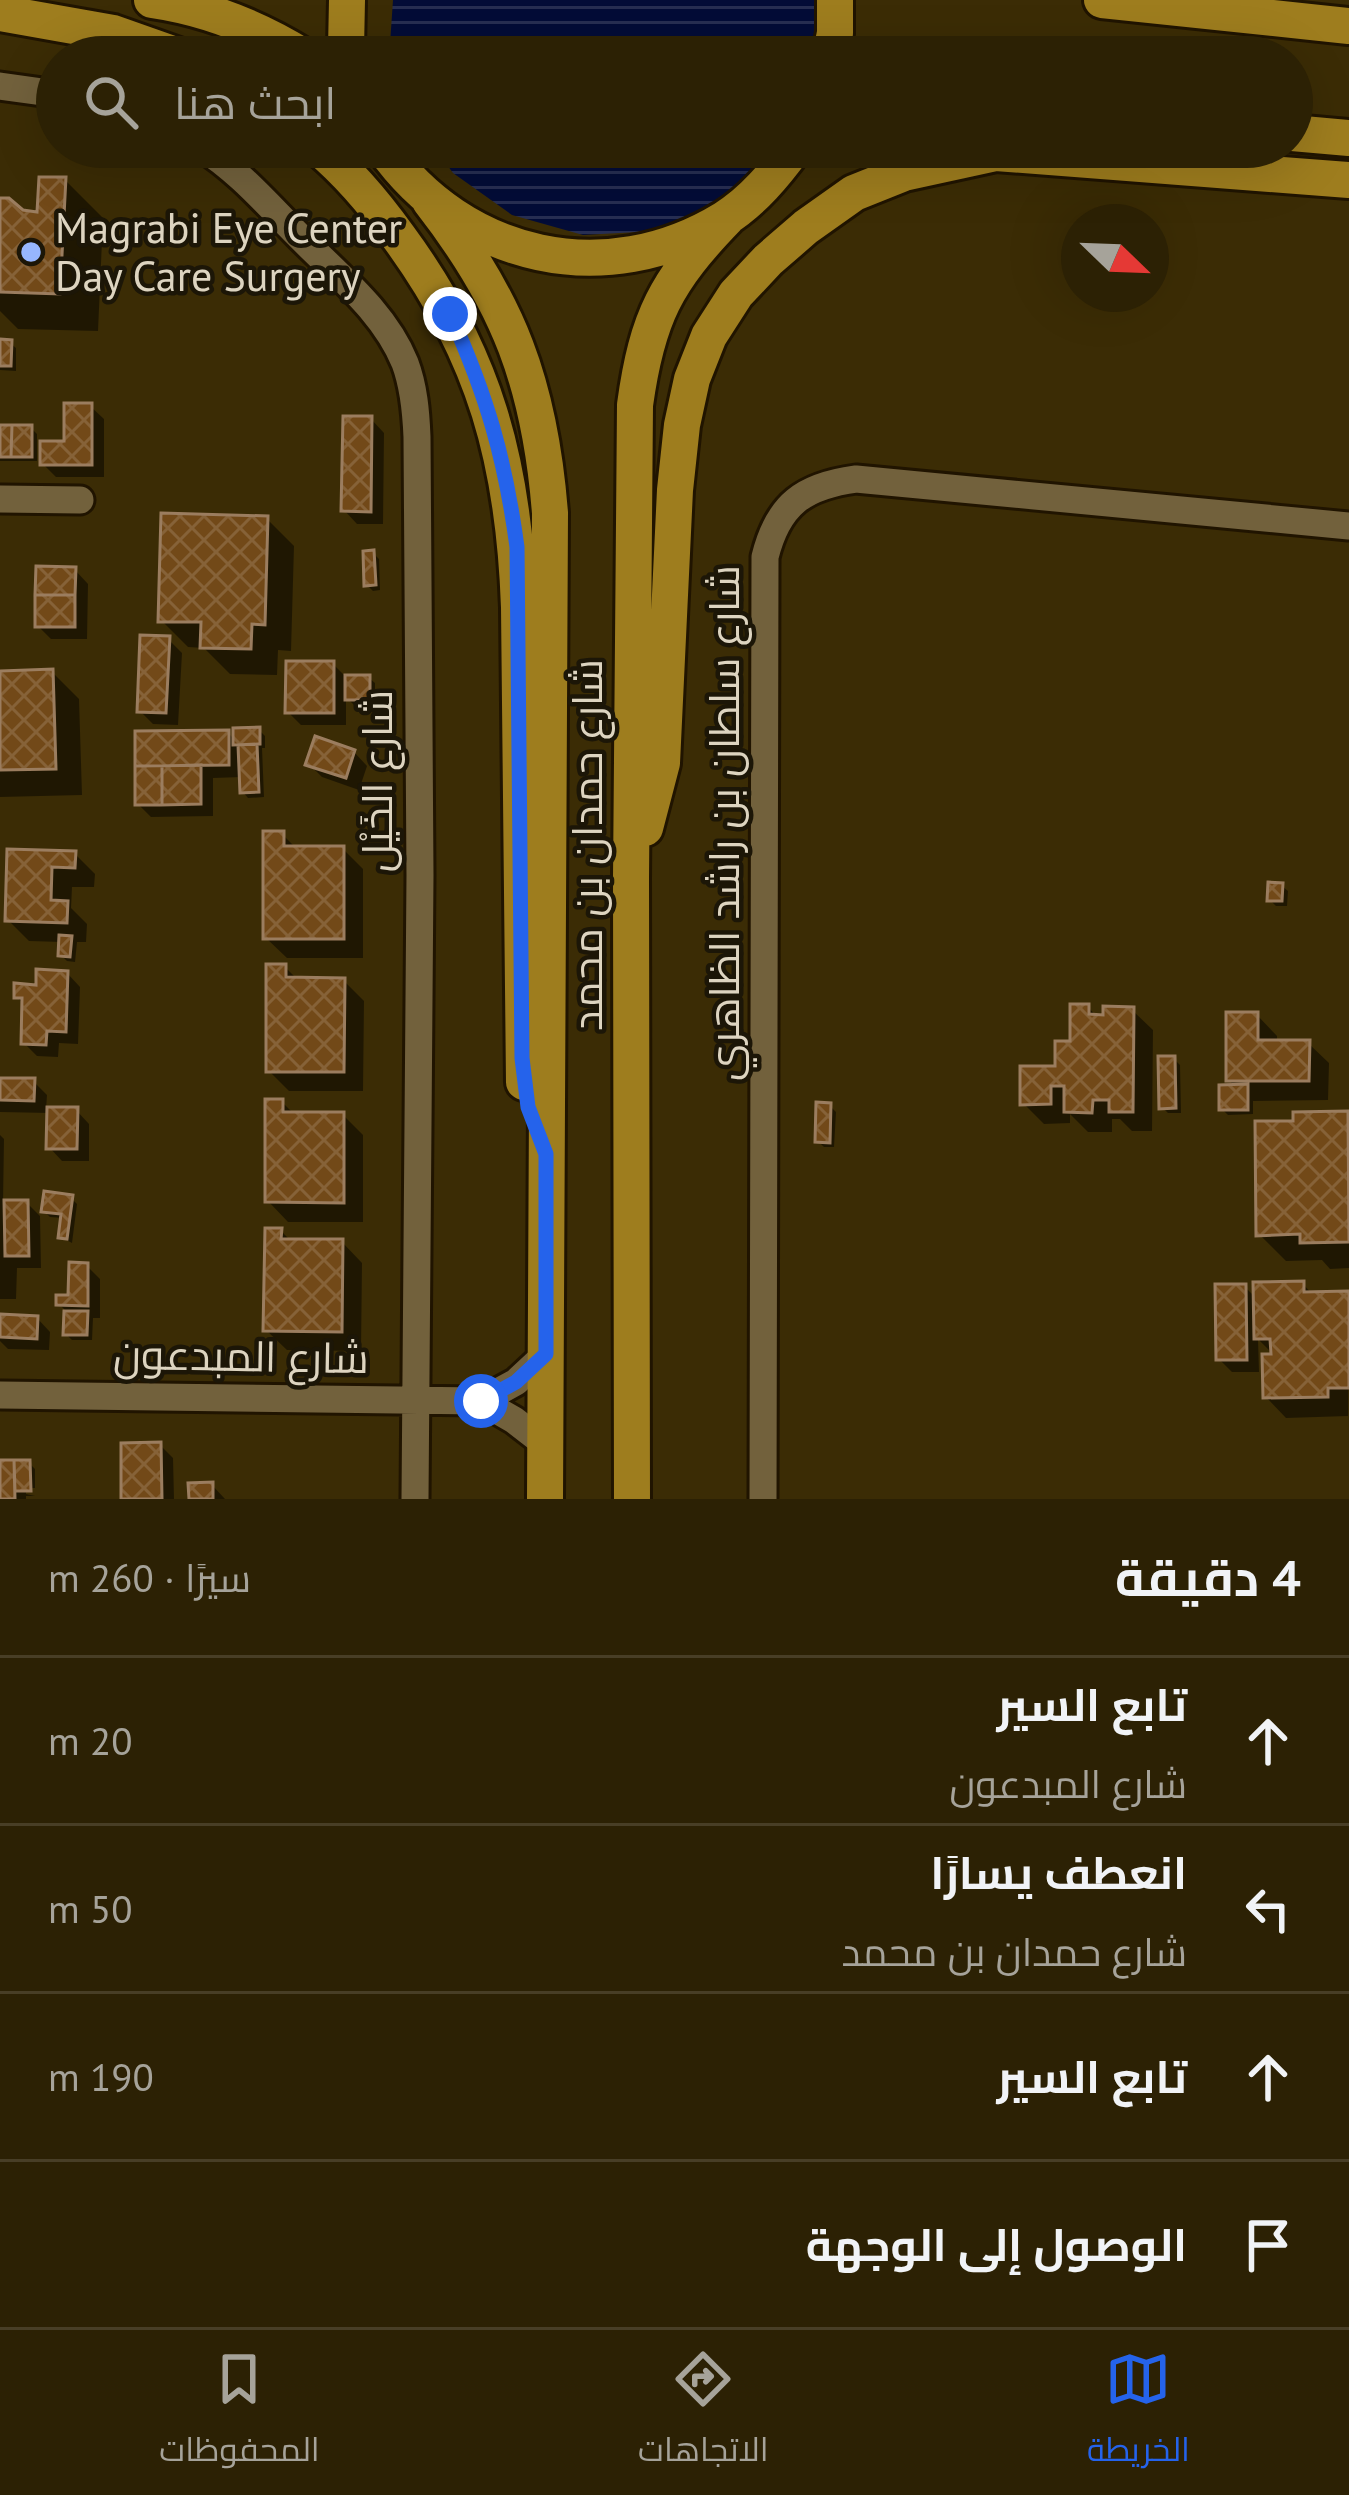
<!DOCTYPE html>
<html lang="ar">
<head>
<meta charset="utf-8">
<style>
  body { margin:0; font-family:"PT Sans",Cairo,sans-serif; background:#382e13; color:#f1f3f6; direction:rtl }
  .compass { position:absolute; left:1061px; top:204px; width:108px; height:108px; border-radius:50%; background:#2c2104; box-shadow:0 12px 48px #0002; rotate:113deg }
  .stop { position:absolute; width:36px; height:36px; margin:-27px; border:9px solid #2563eb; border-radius:50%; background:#fff }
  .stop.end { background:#2563eb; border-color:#fff; box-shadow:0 3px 12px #0008 }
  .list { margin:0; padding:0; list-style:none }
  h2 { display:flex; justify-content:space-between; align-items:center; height:156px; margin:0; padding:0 48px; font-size:51px }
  h2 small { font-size:39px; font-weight:400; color:#a6a39a }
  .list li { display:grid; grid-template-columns:78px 1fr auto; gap:36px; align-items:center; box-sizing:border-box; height:168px; padding:0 48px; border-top:3px solid #483e26 }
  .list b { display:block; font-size:45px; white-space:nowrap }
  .list p { margin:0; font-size:39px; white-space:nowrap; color:#a6a39a }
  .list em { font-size:39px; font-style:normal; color:#a6a39a }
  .icon { flex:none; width:66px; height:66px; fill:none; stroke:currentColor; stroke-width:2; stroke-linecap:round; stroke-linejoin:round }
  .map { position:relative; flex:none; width:1349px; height:1499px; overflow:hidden; direction:ltr }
  .search { position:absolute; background:#2c2104; box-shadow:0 12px 48px #0002; left:36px; right:36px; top:36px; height:132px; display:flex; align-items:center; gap:30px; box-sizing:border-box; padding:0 42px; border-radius:66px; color:#a6a39a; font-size:45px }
  .sheet { height:828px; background:#2c2104 }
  nav { display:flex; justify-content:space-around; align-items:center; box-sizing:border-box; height:168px; border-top:3px solid #483e26; background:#2c2104; font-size:33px; color:#a6a39a }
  nav a { display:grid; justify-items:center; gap:6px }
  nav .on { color:#2563eb }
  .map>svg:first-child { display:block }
  .water { fill:url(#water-rules) }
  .shadow { fill:#0007 }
  .building { fill:url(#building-cross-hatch); stroke:#9b7d5f; stroke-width:3 }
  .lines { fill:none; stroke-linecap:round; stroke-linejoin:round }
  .street-casing { stroke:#201400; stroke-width:33 }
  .primary-casing { stroke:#201400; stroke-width:42 }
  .street { stroke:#72613c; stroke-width:27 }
  .primary { stroke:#9e7d1e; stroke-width:36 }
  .route { stroke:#2563eb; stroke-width:15 }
  .poi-dot { fill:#97b6fd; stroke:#1c1607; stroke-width:4.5 }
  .labels { text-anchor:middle; stroke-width:9; stroke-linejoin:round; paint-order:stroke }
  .poi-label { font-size:42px; fill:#ddd4c0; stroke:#1c1607; text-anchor:start }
  .street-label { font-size:42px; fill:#ddd4c0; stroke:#1c1607 }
</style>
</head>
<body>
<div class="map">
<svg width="1349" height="1499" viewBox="0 0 1349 1499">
  <defs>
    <pattern id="water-rules" width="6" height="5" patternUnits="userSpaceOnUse" patternTransform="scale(3)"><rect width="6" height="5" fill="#030c37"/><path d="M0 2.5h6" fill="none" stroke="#272e52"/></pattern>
    <pattern id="building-cross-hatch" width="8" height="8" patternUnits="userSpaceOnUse" patternTransform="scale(3)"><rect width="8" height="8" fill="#724918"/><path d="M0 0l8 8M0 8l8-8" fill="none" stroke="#866238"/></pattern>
  </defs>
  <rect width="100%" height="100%" fill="#3b2c05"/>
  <path class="water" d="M393,0H821L817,57H394L390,44Z
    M434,147H780L723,202L656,231L583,235L512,215L453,173Z"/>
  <path class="shadow" d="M65,180L103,218L98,331L18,329L0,311V201L21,213L40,215Z
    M0,342L10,343L16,348V371L0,370Z
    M90,406L104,419V477H56L43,464L67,444Z
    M371,419L384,433L383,524H357L344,510Z
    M0,428H31L37,434V461H0Z
    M267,519L294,546L291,651L278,650L277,675L230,674L204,648L188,647L161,620Z
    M373,553L379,559L380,590L373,591L367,585Z
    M75,570L88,584L87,639H51L38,626Z
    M168,639L182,653L178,725L153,724L140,711Z
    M333,664L347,678H369L375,683V705H354L346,697V725H301L288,712Z
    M52,672L79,699L82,795L0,797V674Z
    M259,730L265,736V748H262L264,797L248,798L243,792L242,777L213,778V816L151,817L138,804V734L228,733L236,741Z
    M354,752L367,766L359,790L322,777L309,764Z
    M282,834L297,849H343L363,869V958H287L266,938Z
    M10,852L75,854L95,874L94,887H72L71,908L87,924L86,942H77L75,962L67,961L61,955L62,942L29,941L8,920Z
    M1282,886L1288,891L1287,906H1276L1270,900Z
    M285,967L298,980L344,981L364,1001L363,1091H289L269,1071Z
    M67,973L80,987L78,1044L59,1043L58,1057L37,1056L24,1043L25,1005L17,997Z
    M1088,1007L1098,1018L1132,1010L1153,1030L1152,1131H1132L1120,1119H1112V1132H1088L1070,1114V1123L1044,1124L1023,1103L1058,1069L1073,1044Z
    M1257,1015L1277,1036V1043H1308L1329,1063L1328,1100L1253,1101V1114L1228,1115L1222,1109L1236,1088L1229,1080Z
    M1174,1059L1180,1065L1181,1113H1168L1162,1107Z
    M0,1081H33L47,1095L46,1110H76L89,1124V1161H62L49,1147L50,1113L0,1112Z
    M282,1102L295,1115H343L363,1135V1222H288L268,1201Z
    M830,1106L836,1112L834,1147H824L818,1141Z
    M1347,1114L1349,1117V1268L1330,1269L1322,1260L1286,1261L1259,1234Z
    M0,1135L4,1139L3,1203H27L40,1216L41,1268H17L16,1299H0Z
    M71,1198L77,1204L72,1243L61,1237L63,1218L50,1217L44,1211Z
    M281,1231L292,1242H342L362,1263L361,1351L287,1350L266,1330Z
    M87,1266L100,1279V1318H93L92,1340H72L66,1334L67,1312L59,1304L71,1298Z
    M1303,1284L1313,1295L1349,1294L1348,1416L1286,1418L1266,1397L1276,1357L1258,1339L1259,1372H1232L1219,1359L1245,1287L1256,1298Z
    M0,1317L37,1318L50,1332L49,1350L8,1349L0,1341Z
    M160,1445L173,1458L174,1499H124Z
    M0,1463H29L35,1469V1488H26V1494L35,1496H26V1499H0Z
    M212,1485L225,1499H192Z"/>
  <path class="building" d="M39,177H66L60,294L0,292V198H9L23,210L37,212Z
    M0,339L12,340L11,366H0Z
    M64,403H92V465H40V441H64Z
    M343,416H372L371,512L341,511Z
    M0,425H12L11,457H0Z
    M12,425H32V457H11Z
    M161,513L268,516L265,625L252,624L251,649L200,648L201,622H158Z
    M374,550L376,585L364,586L363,551Z
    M36,566L76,567L75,595H35Z
    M35,595H75V627H35Z
    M140,635L170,636L166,713L137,712Z
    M286,661H334V713H285Z
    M53,669L56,769L0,770V671Z
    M345,675H370V700H345Z
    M260,727V744L233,745V728Z
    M229,730V765L135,766V731Z
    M315,736L355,750L346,778L305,765Z
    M257,744L259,792L240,793L238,745Z
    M201,765V804L162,805V766Z
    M135,766H162V805H135Z
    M263,831H284V846H344V939H263Z
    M7,849L76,851L75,868L52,867L51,900L68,901L67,923L5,921Z
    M1268,882L1283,883L1282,901H1267Z
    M59,935L72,936L70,957L58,956Z
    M266,964H286V977L345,978L344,1072H266Z
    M36,969L68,971L66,1032L47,1031L46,1045L21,1044L22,998H14V983L36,985Z
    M1070,1004H1089V1014L1103,1015V1006L1134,1007L1133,1112H1109V1100H1093L1092,1113L1064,1112V1086H1051V1104L1020,1105V1066H1055V1041H1070Z
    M1226,1012H1258V1040H1310L1309,1081H1226Z
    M1158,1056H1175L1176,1108L1159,1109Z
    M0,1078H35L34,1101L0,1100Z
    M1248,1084V1110H1219V1085Z
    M265,1099H283V1112H344V1203L265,1202Z
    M816,1102L831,1103L830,1143L815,1142Z
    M47,1107H78L77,1149H46Z
    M1348,1111L1349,1242L1300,1243V1234L1256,1236L1255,1121H1293V1112Z
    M44,1191L73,1195L67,1239L58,1238L61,1214L41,1212Z
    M4,1200H28L29,1256H5Z
    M265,1228H282L281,1239H343L342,1332L263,1331Z
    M69,1262L88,1263V1306L56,1305V1295H68Z
    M1304,1281V1292L1349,1291V1388H1328V1397L1263,1398L1262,1354H1271L1270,1339H1254L1253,1282Z
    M1215,1284H1246L1247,1360H1216Z
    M64,1311H88L87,1335H63Z
    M0,1314L38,1316L37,1339L0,1337Z
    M161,1442L162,1499H121V1443Z
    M0,1460H14L15,1499H0Z
    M14,1460H30L31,1491H15Z
    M213,1482V1499H189L188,1483Z"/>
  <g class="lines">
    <g class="street-casing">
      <path id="street" d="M0,86L57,94
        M201,147C238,170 267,204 298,235C336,274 384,311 405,363C414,387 416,412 417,437L420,875L415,1499
        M0,499L80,500
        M0,1395L481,1401L516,1382L546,1354
        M481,1401L514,1420L545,1444
        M763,1499L765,557C778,504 804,486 856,479L1349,526"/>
    </g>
    <g class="primary-casing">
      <path id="primary" d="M152,0C207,8 256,27 304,57
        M347,0L346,49L349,57
        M1102,0L1349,26
        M0,13L113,33L181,57
        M830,57L835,33V0
        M1292,133L1349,138
        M318,147C349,173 375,204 398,236C485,354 514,463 519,607L524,1082
        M383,147C463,260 606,291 724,219C753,201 775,174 795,147
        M430,201C509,302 540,385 550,513L545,1499
        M645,828L662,763L675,490L682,425L692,379L709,336L736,294L768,260L806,227L854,193L904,173L996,153L1349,180
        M632,1499L631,878L635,405C647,317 666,281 727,218"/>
    </g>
    <use href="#street" class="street"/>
    <use href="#primary" class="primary"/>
  </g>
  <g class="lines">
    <path class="route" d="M450,314C487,396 505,458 517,547L522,1058L528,1107L546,1154V1354L516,1382L481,1401"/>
  </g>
  <circle class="poi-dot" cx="31" cy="252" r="12"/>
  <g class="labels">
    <g class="poi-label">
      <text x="55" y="243">Magrabi Eye Center<tspan x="55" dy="48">Day Care Surgery</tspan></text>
    </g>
    <g class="street-label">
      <text transform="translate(377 781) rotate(-90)" y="15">شارع الخَيْل</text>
      <text transform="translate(724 823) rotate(-90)" y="15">شارع سلطان بن راشد الظاهري</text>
      <text transform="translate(587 845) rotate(-90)" y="15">شارع حمدان بن محمد</text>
      <text transform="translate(241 1356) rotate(1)" y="15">شارع المبدعون</text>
    </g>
  </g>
</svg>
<svg class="compass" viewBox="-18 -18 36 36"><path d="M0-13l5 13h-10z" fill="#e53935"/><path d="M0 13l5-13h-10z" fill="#a6a39a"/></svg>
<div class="stop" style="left:481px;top:1401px"></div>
<div class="stop end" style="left:450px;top:314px"></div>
<div class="search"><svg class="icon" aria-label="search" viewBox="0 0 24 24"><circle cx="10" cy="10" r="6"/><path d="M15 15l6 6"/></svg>ابحث هنا</div>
</div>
<section class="sheet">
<h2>4 دقيقة<small>سيرًا · 260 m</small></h2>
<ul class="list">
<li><svg class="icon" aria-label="ahead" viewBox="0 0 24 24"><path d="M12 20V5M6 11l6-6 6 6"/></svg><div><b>تابع السير</b><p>شارع المبدعون</p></div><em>20 m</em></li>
<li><svg class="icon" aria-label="left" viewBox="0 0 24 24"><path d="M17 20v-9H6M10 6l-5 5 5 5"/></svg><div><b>انعطف يسارًا</b><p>شارع حمدان بن محمد</p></div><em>50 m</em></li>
<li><svg class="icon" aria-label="ahead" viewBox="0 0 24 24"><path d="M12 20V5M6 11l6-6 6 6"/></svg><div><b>تابع السير</b></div><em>190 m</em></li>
<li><svg class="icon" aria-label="arrive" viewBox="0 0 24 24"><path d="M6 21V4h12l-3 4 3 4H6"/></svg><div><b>الوصول إلى الوجهة</b></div></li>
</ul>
</section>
<nav>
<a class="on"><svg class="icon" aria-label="map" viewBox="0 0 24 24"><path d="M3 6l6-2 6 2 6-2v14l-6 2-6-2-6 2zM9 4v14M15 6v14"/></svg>الخريطة</a>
<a><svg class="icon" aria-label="directions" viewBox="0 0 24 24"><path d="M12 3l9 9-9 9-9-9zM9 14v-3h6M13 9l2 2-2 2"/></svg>الاتجاهات</a>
<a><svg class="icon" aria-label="saved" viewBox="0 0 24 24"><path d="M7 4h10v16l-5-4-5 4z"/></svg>المحفوظات</a>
</nav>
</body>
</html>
